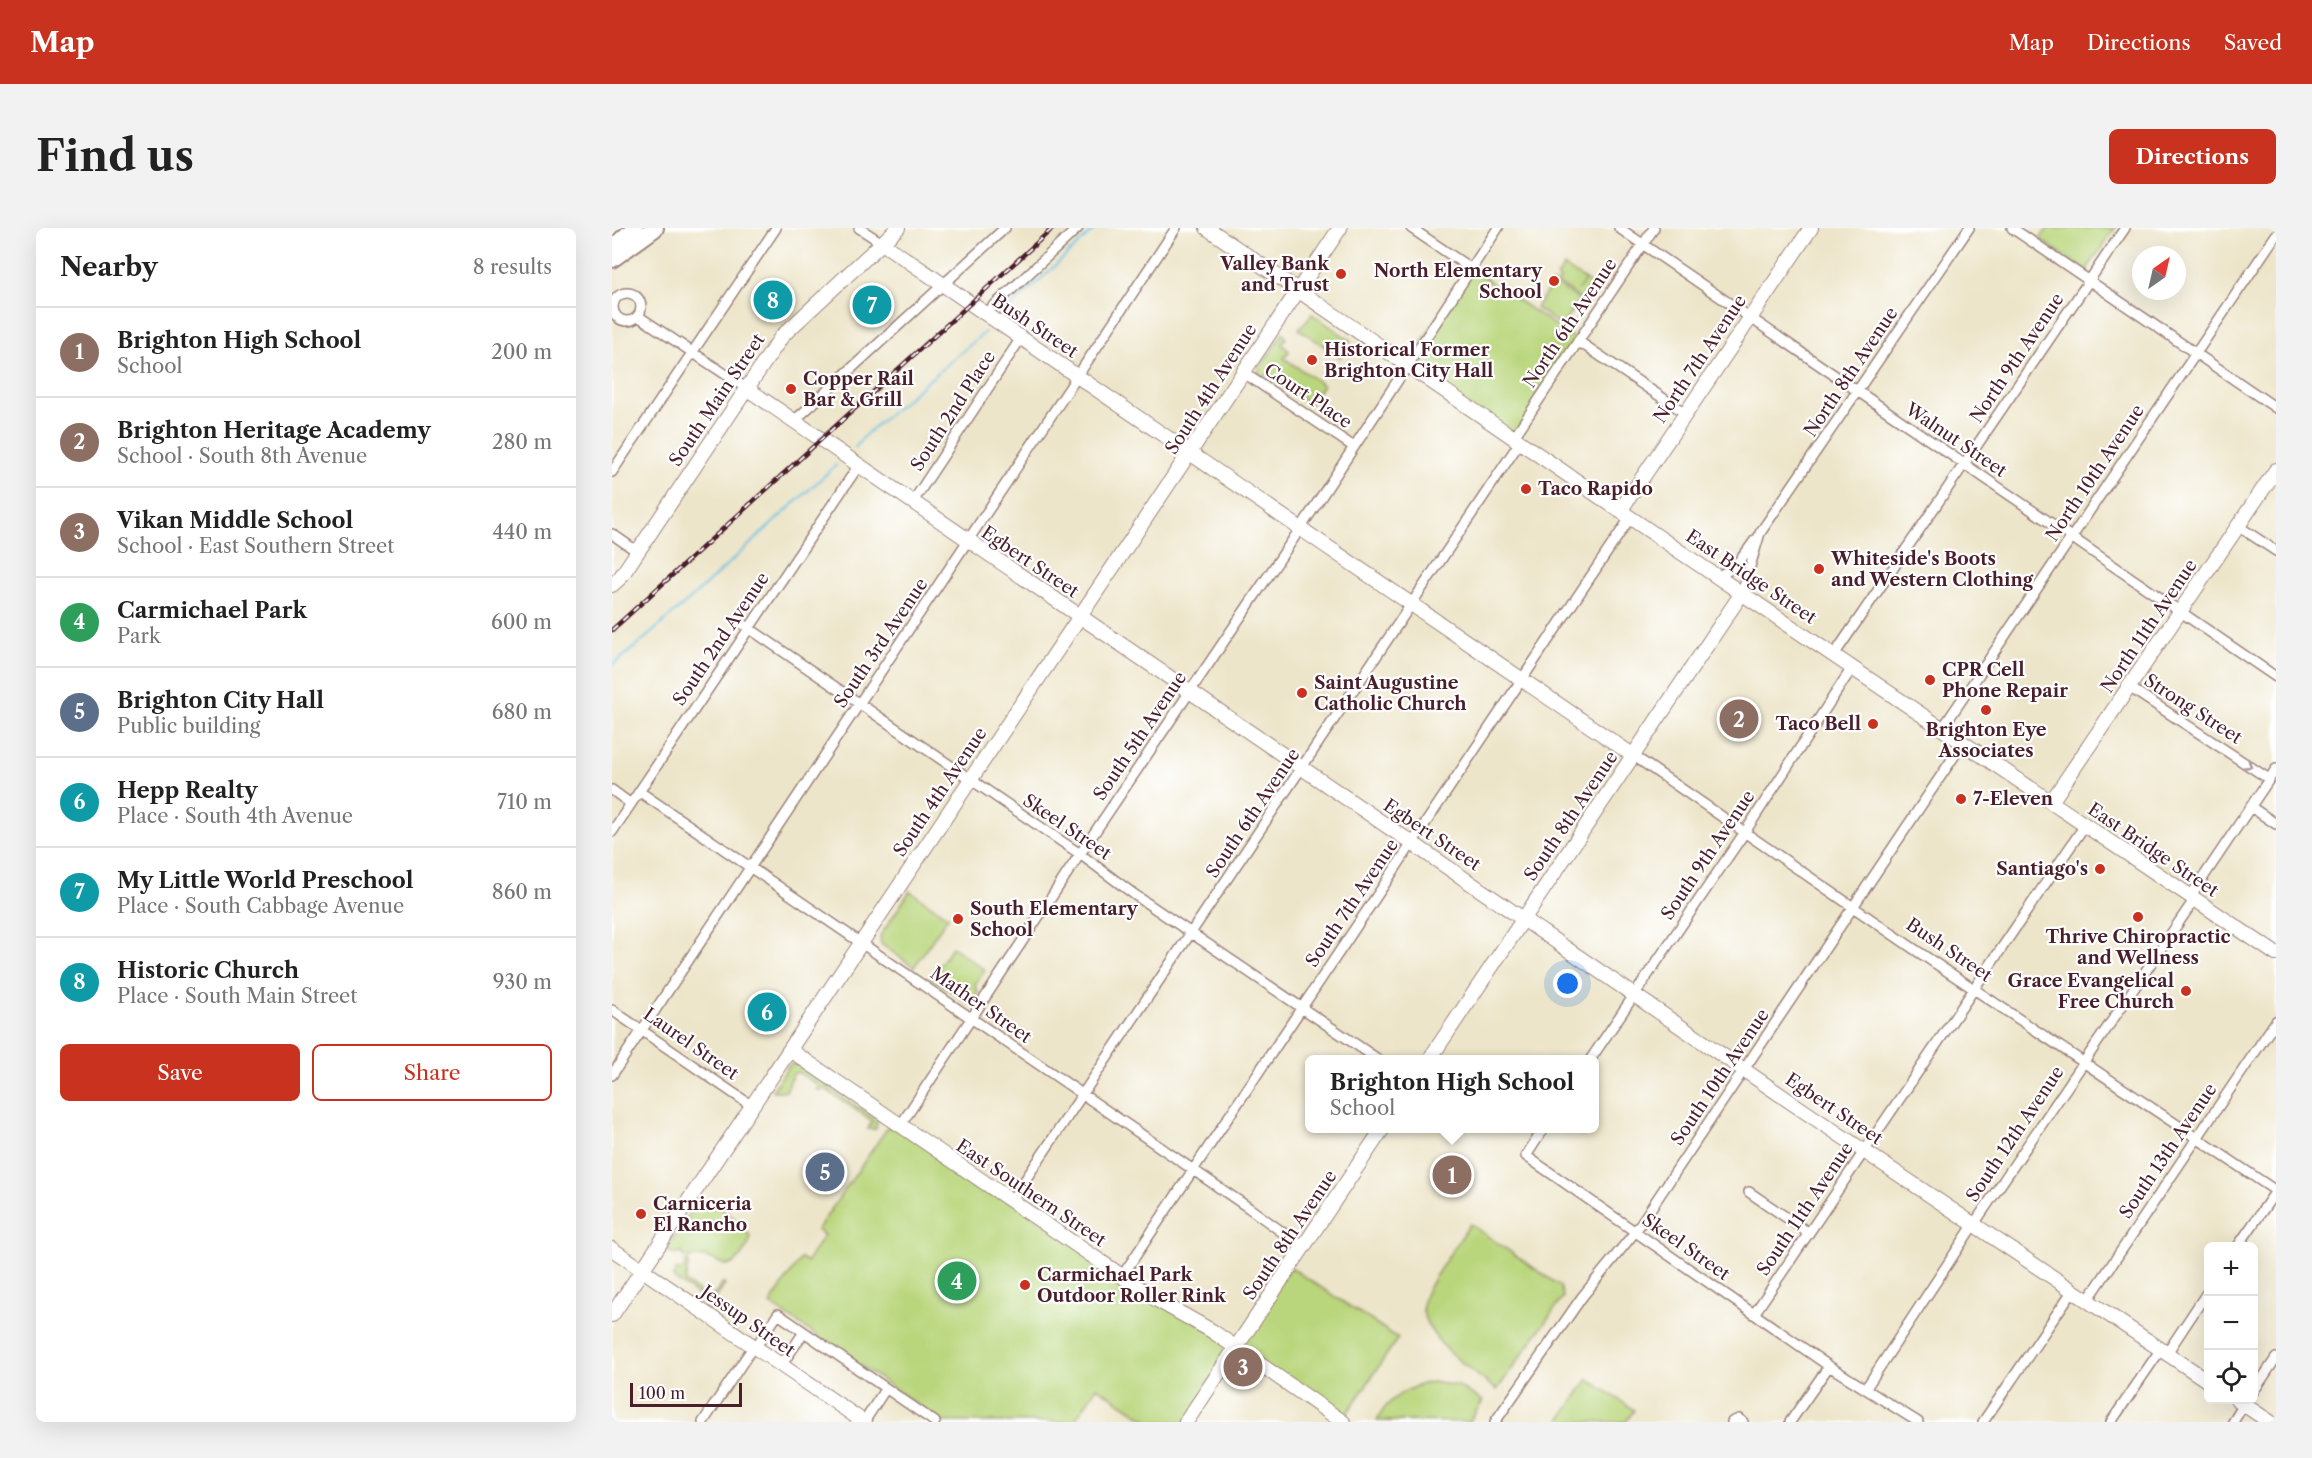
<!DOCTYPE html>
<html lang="en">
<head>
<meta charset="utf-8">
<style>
  body { margin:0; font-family:"Libre Caslon Text",serif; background:#f2f2f2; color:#222 }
  .controls { position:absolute; right:18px; bottom:18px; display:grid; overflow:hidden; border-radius:9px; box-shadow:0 6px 24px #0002 }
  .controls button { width:54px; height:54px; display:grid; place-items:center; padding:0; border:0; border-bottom:2px solid #e0e0e0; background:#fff; color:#222; font:30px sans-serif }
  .compass { position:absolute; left:1520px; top:18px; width:54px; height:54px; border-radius:50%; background:#fff; box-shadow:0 6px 24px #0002; rotate:34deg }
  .scale { position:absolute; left:18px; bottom:15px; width:112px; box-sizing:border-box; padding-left:6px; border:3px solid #4a1f2b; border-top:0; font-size:16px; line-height:21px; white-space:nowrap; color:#4a1f2b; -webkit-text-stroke:4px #fff; paint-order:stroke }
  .you { position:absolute; left:956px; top:756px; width:21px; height:21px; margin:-15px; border:4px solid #fff; border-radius:50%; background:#1a73e8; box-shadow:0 0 0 9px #1a73e833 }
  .badge { display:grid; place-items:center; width:39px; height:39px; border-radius:50%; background:#c8321e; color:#fff; font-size:20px; font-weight:700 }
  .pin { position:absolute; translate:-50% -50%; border:3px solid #fff; box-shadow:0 2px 6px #0006 }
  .popup { position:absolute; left:693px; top:827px; width:294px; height:78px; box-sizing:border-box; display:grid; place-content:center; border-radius:9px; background:#fff; filter:drop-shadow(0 2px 4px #0005); font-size:20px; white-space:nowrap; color:#767676 }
  .popup b { font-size:22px; color:#222 }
  .popup::after { content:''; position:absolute; left:50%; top:100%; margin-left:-12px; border:12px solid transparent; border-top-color:#fff }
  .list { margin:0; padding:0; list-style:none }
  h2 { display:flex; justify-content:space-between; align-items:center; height:78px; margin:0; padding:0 24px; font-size:26px }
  h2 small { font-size:20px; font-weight:400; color:#767676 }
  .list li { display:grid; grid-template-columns:39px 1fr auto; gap:18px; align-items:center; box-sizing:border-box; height:90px; padding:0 24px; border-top:2px solid #e0e0e0 }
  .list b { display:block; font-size:22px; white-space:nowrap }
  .list p { margin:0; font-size:20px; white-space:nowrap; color:#767676 }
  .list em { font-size:20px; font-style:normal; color:#767676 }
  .actions { display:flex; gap:12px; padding:18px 24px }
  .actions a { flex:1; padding:14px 0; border:2px solid #c8321e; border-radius:9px; text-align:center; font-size:21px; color:#c8321e }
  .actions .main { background:#c8321e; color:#fff }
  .icon { flex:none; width:33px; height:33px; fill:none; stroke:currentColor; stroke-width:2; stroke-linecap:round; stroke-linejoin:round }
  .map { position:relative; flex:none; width:1664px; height:1194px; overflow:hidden; border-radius:9px }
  header { display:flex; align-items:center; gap:36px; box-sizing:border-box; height:84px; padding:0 30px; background:#c8321e; color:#fff }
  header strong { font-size:28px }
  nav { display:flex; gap:33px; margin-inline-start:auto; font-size:21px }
  .intro { display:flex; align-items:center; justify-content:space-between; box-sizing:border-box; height:144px; padding:0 36px }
  h1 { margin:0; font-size:42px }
  .button { padding:15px 27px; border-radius:9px; background:#c8321e; color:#fff; font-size:21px; font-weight:700 }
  main { display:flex; gap:36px; padding:0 36px }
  aside { flex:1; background:#fff; border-radius:9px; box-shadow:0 6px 24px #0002 }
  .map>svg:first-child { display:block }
  .green { fill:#b9d67c; stroke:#827a54; stroke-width:1.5 }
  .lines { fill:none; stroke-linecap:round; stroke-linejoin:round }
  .stream { stroke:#67bfe4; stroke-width:2 }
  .street-casing { stroke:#9c827a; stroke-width:12 }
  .secondary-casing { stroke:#9c827a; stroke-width:16 }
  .highway-casing { stroke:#9c827a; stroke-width:20 }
  .street { stroke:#fff; stroke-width:9 }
  .secondary { stroke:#fff; stroke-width:14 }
  .highway { stroke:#fff; stroke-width:16 }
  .rail-casing { stroke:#4a1f2b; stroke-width:4.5 }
  .rail { stroke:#fff; stroke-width:2; stroke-dasharray:7; stroke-linecap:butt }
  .oneway { stroke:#ae9aa0 }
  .poi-dot { fill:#c8321e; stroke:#fff; stroke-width:2 }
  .labels { text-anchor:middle; stroke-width:4.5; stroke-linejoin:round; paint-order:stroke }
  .poi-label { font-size:18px; font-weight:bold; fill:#4a1f2b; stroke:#fff; text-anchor:start }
  .street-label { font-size:18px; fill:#4a1f2b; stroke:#fff }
</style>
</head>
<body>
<header>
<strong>Map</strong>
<nav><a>Map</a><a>Directions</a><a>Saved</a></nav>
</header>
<div class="intro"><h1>Find us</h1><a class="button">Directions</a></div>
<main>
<aside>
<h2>Nearby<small>8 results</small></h2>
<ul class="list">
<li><span class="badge" style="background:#8d6e63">1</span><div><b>Brighton High School</b><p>School</p></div><em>200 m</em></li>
<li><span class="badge" style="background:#8d6e63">2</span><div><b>Brighton Heritage Academy</b><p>School · South 8th Avenue</p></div><em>280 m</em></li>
<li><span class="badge" style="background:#8d6e63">3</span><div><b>Vikan Middle School</b><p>School · East Southern Street</p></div><em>440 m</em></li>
<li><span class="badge" style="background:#2e9e5b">4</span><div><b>Carmichael Park</b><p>Park</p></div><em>600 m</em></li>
<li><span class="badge" style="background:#5c6f8a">5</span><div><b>Brighton City Hall</b><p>Public building</p></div><em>680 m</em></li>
<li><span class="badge" style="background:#0f9aa8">6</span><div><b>Hepp Realty</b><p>Place · South 4th Avenue</p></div><em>710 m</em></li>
<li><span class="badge" style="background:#0f9aa8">7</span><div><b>My Little World Preschool</b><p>Place · South Cabbage Avenue</p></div><em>860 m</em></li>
<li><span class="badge" style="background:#0f9aa8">8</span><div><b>Historic Church</b><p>Place · South Main Street</p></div><em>930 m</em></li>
</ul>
<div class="actions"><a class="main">Save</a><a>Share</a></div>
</aside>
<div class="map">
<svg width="1664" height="1194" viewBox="0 0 1664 1194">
  <rect width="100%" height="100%" fill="#fff"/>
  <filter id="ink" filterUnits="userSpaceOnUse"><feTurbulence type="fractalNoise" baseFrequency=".0167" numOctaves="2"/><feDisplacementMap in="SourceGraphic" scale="12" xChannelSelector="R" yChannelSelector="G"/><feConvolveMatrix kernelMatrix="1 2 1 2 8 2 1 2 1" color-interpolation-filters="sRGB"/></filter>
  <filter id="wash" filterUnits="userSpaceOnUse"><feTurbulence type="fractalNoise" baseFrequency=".008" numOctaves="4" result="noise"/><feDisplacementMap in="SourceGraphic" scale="24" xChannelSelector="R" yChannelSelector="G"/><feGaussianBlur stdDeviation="1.35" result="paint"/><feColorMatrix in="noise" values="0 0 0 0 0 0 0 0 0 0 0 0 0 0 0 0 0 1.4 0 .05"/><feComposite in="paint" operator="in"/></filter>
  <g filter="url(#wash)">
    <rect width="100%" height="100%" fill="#ede5c9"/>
    <path class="green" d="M1436,0H1503L1474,43L1428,11Z
      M952,38L973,52L966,62L973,52L979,56L969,71L946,55L948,51L945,49Z
      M858,40L966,113L902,209L795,136Z
      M941,54L967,72L950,98L924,80Z
      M700,86L739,113L728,129L687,101Z
      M671,105L674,110L670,116L677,123L672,130L711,157L698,176L655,147L649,148L646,145L647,141Z
      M298,663L336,689L302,739L269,716L268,708Z
      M340,719L373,742L363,756L366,765L359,776L319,750Z
      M182,835L265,892L264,901H256L260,893L213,861L206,862V857L186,844L181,846L174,863H160L177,837Z
      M280,893L624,1120L678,1039L786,1110L730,1193L624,1120L574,1194H538L485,1159L462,1194H331L158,1076L189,1030L195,1034L212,1007L205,1002Z
      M89,973C108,976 127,992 138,1008C139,1015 135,1019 131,1025C115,1048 111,1032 93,1029C87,1028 79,1030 73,1030L70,1025L61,1026L54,1021L85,974Z
      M858,996L948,1058L951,1069L885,1162C862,1144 798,1103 813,1067C823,1045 845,1017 858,996Z
      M77,1033L73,1054L96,1070L104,1065L111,1055L113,1057L101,1074L94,1073L61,1050L64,1042H71L74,1034Z
      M976,1151L1022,1182L1014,1194H947Z
      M820,1154L846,1158L871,1173L857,1194L765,1193C774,1171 797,1158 820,1154Z"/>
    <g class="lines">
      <path class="stream" d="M393,84L484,0
        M243,220L254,206L373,104
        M0,437C27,418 50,394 76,373L224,237"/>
    </g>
  </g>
  <g filter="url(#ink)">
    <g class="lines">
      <g class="street-casing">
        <path id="street" d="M247,0L270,15
          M799,0L858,40
          M1007,0L1664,449
          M1400,0L1664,180
          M1 79a14 14 0 1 1 28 0a14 14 0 1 1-28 0Z
          M373,86L466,0
          M26,88L134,160
          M966,113L1073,185
          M632,145L742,219
          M182,193L393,0
          M902,209L1042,0
          M0,244L164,0
          M300,275L409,110
          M1626,298L1664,323
          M0,306L26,324
          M1105,348C1122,343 1133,326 1143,312
          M1130,365L1148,305L1357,0
          M125,392L468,626L523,667L767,832
          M1222,427L1513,0
          M1517,459L1657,551
          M1330,501L1664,7
          M1022,528L1302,721L1664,963
          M0,562L19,576
          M28,564L637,980L691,1019
          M1639,579L1664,596
          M0,604L247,237
          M1578,669L1664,541
          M0,782L140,878
          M978,832L1133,604L1240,440
          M0,847L564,0
          M288,898L468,626L688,301L886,0
          M932,900L914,928L1217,1138L1306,1194
          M1137,964L1197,1005
          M399,973L908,214
          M1626,1018L1664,963
          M510,1048L1018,290
          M1476,1072L1664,793
          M1142,1086L1473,597
          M143,1120L166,1086L323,1194
          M1555,1125L1596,1063
          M169,1138L192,1104
          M1254,1160L1362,996L1582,672
          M1642,1163L1664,1130
          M91,1194L141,1119
          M252,1194L274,1160
          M883,1194L970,1069L1023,1004L1351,515
          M1120,1194L1127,1191L1131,1194
          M1178,1194L1217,1138
          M1371,1194L1461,1062
          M1499,1194L1549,1121
          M1621,1194L1634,1173"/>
      </g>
      <g class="secondary-casing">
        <path id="secondary" d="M595,0L1067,323L1664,726
          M270,15L1022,528
          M134,160L1192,883L1596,1153
          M1008,283L1199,0
          M0,357L8,350L170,108L286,0
          M1439,574L1664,242
          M178,822L545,1072L600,1103L731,1194
          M817,832L1130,365
          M0,1021L252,1194
          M0,1087L728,0
          M1625,1172L1658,1194
          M574,1194L771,900"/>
      </g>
      <g class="highway-casing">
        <path id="highway" d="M3,18L23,0
          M0,31L43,0"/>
      </g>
      <use href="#street" class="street"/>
      <use href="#secondary" class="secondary"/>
      <use href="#highway" class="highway"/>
      <g class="rail-casing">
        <path id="rail" d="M0,402L441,0"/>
      </g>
      <use href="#rail" class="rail"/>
    </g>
    <defs><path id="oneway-chevron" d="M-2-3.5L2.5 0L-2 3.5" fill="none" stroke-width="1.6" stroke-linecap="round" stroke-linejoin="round" transform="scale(1.5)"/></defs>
    <use class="oneway" href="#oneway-chevron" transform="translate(1636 537) rotate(33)"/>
  </g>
  <g class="poi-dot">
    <circle cx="729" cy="46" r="6"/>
    <circle cx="942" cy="53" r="6"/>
    <circle cx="700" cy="132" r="6"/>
    <circle cx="179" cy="161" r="6"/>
    <circle cx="914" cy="261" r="6"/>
    <circle cx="1207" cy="341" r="6"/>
    <circle cx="1318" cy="452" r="6"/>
    <circle cx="690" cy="465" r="6"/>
    <circle cx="1374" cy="482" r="6"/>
    <circle cx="1261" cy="496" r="6"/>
    <circle cx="1349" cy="571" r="6"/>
    <circle cx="1488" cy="641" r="6"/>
    <circle cx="1526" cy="689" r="6"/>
    <circle cx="346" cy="691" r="6"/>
    <circle cx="1574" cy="763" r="6"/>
    <circle cx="29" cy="986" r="6"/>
    <circle cx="413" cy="1057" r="6"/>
  </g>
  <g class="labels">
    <g class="poi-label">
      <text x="717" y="42" text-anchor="end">Valley Bank<tspan x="717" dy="21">and Trust</tspan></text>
      <text x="930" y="49" text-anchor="end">North Elementary<tspan x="930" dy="21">School</tspan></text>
      <text x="712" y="128">Historical Former<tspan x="712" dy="21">Brighton City Hall</tspan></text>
      <text x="191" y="157">Copper Rail<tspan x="191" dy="21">Bar &amp; Grill</tspan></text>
      <text x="926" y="267">Taco Rapido</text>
      <text x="1219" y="337">Whiteside's Boots<tspan x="1219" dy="21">and Western Clothing</tspan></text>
      <text x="1330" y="448">CPR Cell<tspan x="1330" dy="21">Phone Repair</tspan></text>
      <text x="702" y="461">Saint Augustine<tspan x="702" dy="21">Catholic Church</tspan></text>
      <text x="1249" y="502" text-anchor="end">Taco Bell</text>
      <text x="1374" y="508" text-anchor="middle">Brighton Eye<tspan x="1374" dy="21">Associates</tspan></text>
      <text x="1361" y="577">7-Eleven</text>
      <text x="1476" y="647" text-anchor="end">Santiago's</text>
      <text x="358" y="687">South Elementary<tspan x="358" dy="21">School</tspan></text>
      <text x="1526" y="715" text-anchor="middle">Thrive Chiropractic<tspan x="1526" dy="21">and Wellness</tspan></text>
      <text x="1562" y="759" text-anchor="end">Grace Evangelical<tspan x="1562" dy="21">Free Church</tspan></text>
      <text x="41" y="982">Carniceria<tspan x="41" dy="21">El Rancho</tspan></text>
      <text x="425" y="1053">Carmichael Park<tspan x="425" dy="21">Outdoor Roller Rink</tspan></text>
    </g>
    <g class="street-label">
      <text transform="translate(958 95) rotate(-56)" y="6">North 6th Avenue</text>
      <text transform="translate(423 98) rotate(34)" y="6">Bush Street</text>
      <text transform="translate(1405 130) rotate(-56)" y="6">North 9th Avenue</text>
      <text transform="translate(1088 131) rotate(-56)" y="6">North 7th Avenue</text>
      <text transform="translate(1239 144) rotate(-56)" y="6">North 8th Avenue</text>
      <text transform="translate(599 161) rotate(-57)" y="6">South 4th Avenue</text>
      <text transform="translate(696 168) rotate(34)" y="6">Court Place</text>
      <text transform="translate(105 172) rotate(-56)" y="6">South Main Street</text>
      <text transform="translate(341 183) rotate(-57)" y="6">South 2nd Place</text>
      <text transform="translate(1344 212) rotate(34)" y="6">Walnut Street</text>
      <text transform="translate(1483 245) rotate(-56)" y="6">North 10th Avenue</text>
      <text transform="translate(418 334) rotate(34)" y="6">Egbert Street</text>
      <text transform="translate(1139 349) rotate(34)" y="6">East Bridge Street</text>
      <text transform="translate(1537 398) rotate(-56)" y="6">North 11th Avenue</text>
      <text transform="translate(109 411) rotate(-56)" y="6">South 2nd Avenue</text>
      <text transform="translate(269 415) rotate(-56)" y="6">South 3rd Avenue</text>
      <text transform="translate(1581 481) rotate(33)" y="6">Strong Street</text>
      <text transform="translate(528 508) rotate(-56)" y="6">South 5th Avenue</text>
      <text transform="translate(328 564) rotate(-56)" y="6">South 4th Avenue</text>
      <text transform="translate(641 585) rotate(-56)" y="6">South 6th Avenue</text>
      <text transform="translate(959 588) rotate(-56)" y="6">South 8th Avenue</text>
      <text transform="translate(455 599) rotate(34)" y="6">Skeel Street</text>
      <text transform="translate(820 607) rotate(34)" y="6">Egbert Street</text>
      <text transform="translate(1541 622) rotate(34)" y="6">East Bridge Street</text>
      <text transform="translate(1096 627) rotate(-56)" y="6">South 9th Avenue</text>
      <text transform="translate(740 675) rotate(-56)" y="6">South 7th Avenue</text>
      <text transform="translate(1337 722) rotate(34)" y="6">Bush Street</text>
      <text transform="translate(369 777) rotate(35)" y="6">Mather Street</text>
      <text transform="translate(79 816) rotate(35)" y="6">Laurel Street</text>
      <text transform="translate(1108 849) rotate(-56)" y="6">South 10th Avenue</text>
      <text transform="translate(1222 881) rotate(34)" y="6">Egbert Street</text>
      <text transform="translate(1403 906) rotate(-56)" y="6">South 12th Avenue</text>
      <text transform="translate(1556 923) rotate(-56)" y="6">South 13th Avenue</text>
      <text transform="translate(419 965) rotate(34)" y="6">East Southern Street</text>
      <text transform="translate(1193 981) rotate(-56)" y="6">South 11th Avenue</text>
      <text transform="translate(678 1007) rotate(-56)" y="6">South 8th Avenue</text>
      <text transform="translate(1074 1019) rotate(35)" y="6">Skeel Street</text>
      <text transform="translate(136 1093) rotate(35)" y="6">Jessup Street</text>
    </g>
  </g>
</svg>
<div class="controls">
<button>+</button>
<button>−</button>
<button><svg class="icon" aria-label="locate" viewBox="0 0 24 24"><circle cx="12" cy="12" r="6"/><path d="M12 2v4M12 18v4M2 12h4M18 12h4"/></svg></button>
</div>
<svg class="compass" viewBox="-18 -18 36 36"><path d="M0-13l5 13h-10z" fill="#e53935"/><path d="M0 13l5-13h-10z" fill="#767676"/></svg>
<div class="scale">100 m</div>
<div class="you"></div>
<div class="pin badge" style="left:840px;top:947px;background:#8d6e63">1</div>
<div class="popup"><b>Brighton High School</b>School</div>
<div class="pin badge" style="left:1127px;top:491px;background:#8d6e63">2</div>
<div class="pin badge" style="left:631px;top:1139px;background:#8d6e63">3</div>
<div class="pin badge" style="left:345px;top:1053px;background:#2e9e5b">4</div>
<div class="pin badge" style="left:213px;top:944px;background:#5c6f8a">5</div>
<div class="pin badge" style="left:155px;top:784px;background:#0f9aa8">6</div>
<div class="pin badge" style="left:260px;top:77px;background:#0f9aa8">7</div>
<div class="pin badge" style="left:161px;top:72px;background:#0f9aa8">8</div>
</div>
</main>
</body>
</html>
